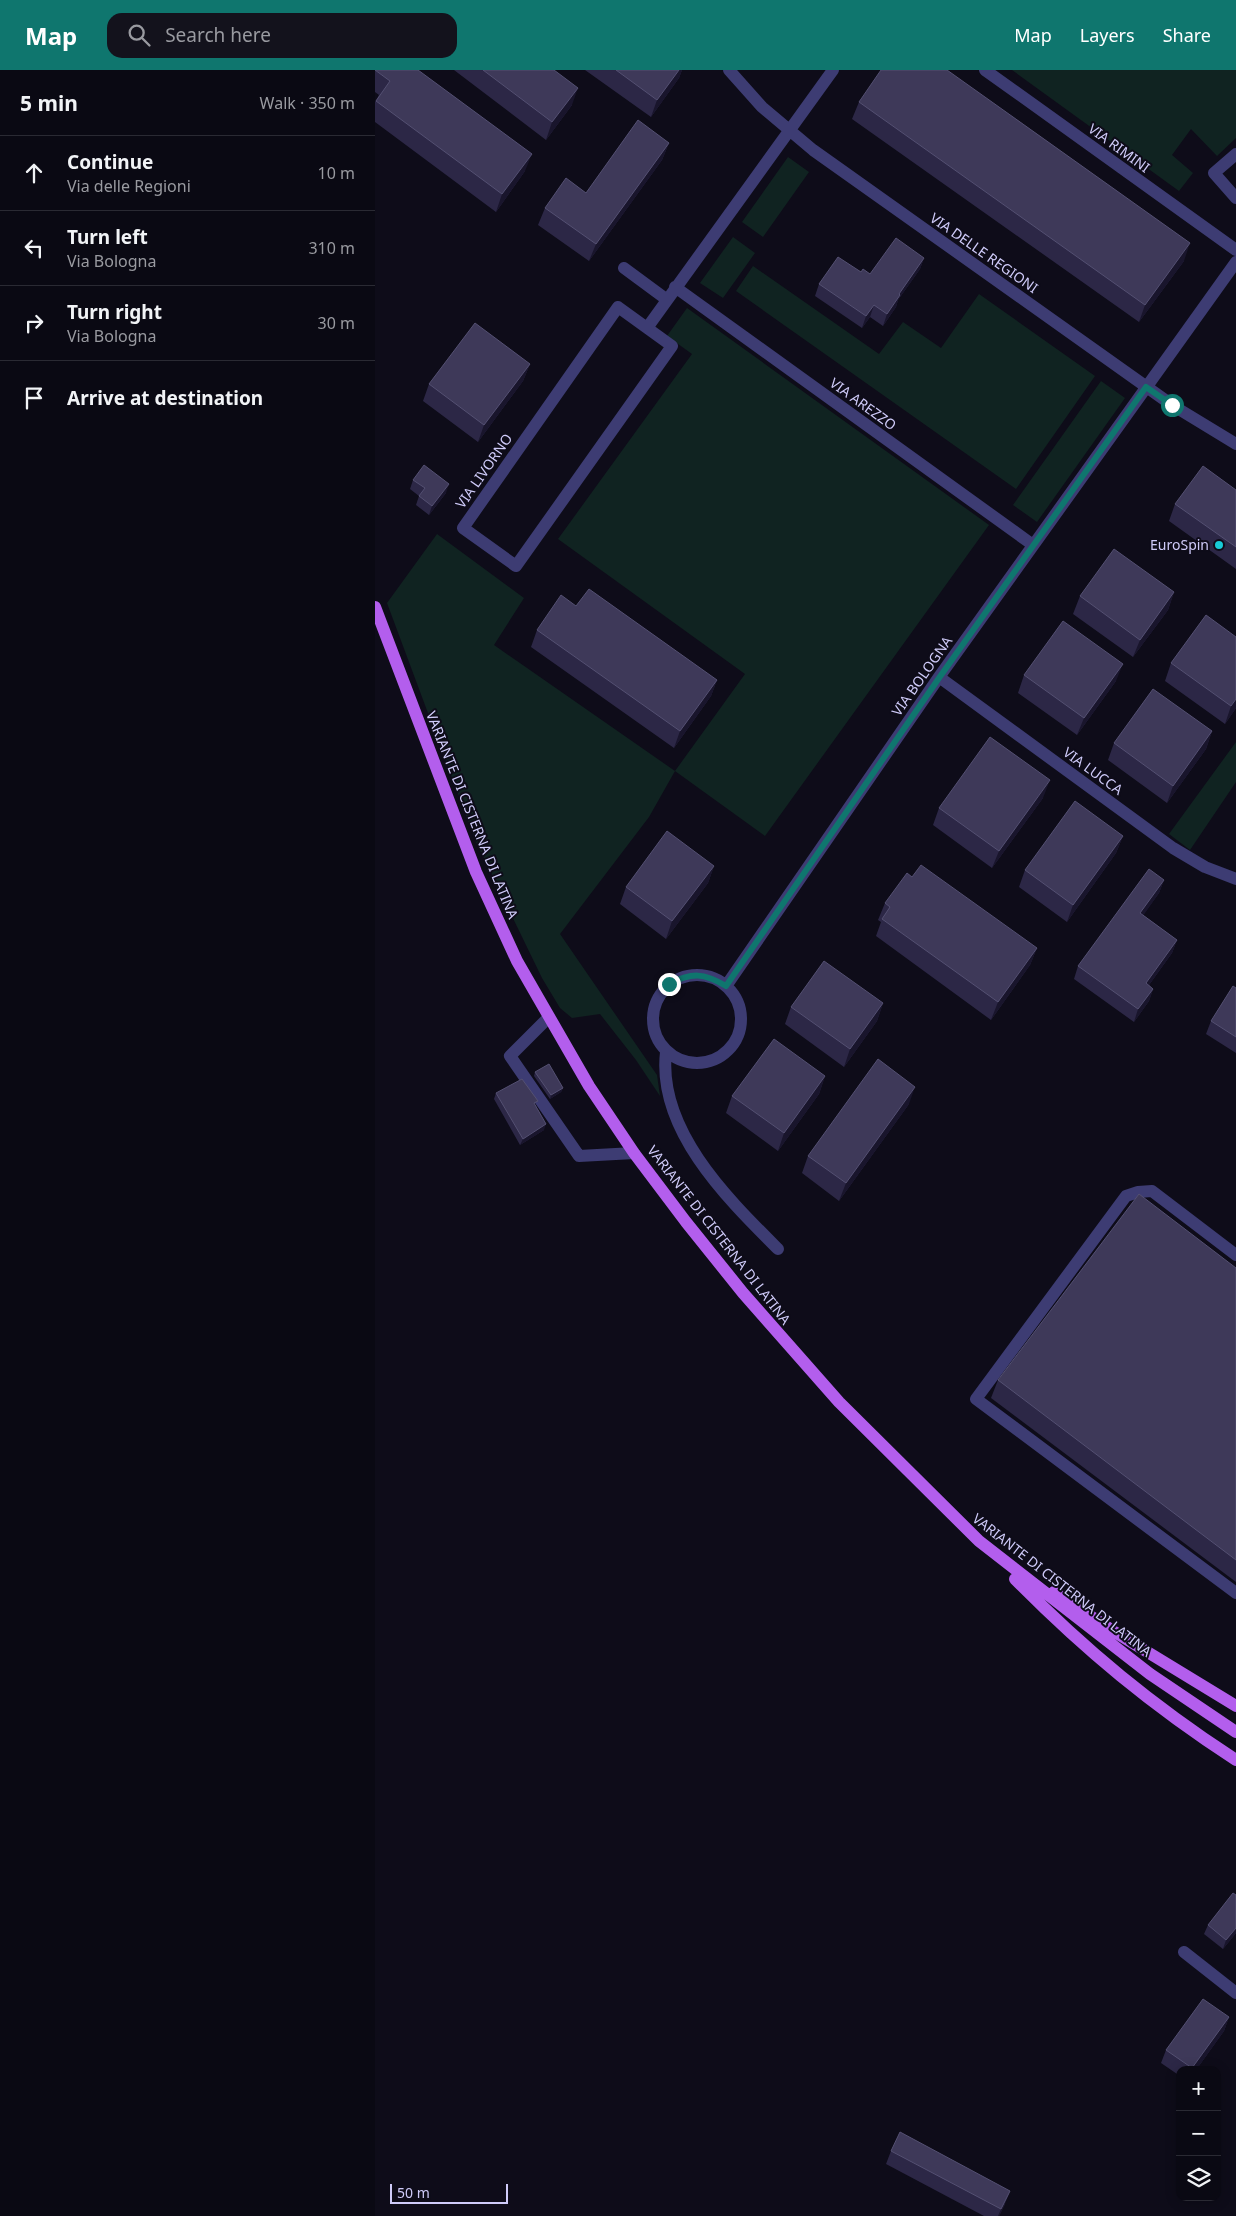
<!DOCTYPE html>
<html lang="en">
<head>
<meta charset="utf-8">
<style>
  body { margin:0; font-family:"Noto Sans",sans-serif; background:#13121c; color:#f1f3f6 }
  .controls { position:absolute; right:15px; bottom:15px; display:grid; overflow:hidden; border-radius:10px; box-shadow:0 2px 12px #0003 }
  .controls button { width:45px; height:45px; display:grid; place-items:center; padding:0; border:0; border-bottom:1px solid #2a2a33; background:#0a0913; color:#f1f3f6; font:25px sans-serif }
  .scale { position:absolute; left:15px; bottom:12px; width:118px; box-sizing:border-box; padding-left:5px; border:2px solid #cfcbf9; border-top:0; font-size:14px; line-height:18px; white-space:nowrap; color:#cfcbf9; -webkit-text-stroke:4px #0e0c19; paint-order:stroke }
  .stop { position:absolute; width:15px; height:15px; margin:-11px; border:4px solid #0f766e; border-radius:50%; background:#fff }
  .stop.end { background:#0f766e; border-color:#fff; box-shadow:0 1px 5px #0008 }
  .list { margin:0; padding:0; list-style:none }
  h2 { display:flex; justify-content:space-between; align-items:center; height:65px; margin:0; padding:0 20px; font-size:21px }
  h2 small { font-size:16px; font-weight:400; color:#999aa0 }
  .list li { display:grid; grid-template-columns:32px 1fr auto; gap:15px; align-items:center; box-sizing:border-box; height:75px; padding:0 20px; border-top:1px solid #2a2a33 }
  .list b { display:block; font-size:19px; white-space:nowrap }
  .list p { margin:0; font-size:16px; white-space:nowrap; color:#999aa0 }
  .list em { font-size:16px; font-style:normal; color:#999aa0 }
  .icon { flex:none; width:28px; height:28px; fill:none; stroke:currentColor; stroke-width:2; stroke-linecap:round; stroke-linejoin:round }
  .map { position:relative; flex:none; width:861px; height:2146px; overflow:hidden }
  header { display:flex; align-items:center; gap:30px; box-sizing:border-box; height:70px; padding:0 25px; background:#0f766e; color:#fff }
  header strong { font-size:24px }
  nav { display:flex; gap:28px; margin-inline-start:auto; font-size:18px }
  .search { width:350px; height:45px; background:#13121c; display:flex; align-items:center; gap:12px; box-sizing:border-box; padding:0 18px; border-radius:15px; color:#999aa0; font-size:19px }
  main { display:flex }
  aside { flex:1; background:#0a0913 }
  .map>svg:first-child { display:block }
  .green { fill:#102321 }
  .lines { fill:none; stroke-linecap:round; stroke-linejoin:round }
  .minor { stroke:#3d3c73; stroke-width:12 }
  .major { stroke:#b35eed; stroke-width:12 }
  .wall { fill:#2c2746 }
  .shaded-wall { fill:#19152c }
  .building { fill:#3e3959; stroke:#545072 }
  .route { stroke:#0f766e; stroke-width:6 }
  .poi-dot { fill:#18cad7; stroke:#0e0c19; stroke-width:2 }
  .labels { text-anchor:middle; stroke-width:4; stroke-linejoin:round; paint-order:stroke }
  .street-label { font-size:14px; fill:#cfcbf9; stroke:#0e0c19 }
  .poi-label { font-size:14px; fill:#cfcbf9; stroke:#0e0c19; text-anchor:end }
</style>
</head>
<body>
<header>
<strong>Map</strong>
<div class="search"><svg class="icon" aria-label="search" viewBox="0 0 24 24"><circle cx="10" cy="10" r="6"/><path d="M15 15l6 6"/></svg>Search here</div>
<nav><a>Map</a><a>Layers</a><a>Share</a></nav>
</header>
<main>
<aside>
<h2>5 min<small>Walk · 350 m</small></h2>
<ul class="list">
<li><svg class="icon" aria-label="ahead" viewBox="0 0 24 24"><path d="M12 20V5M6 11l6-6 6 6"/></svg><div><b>Continue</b><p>Via delle Regioni</p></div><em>10 m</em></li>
<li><svg class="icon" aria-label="left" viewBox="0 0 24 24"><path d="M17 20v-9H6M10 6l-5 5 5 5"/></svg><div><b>Turn left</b><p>Via Bologna</p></div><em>310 m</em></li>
<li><svg class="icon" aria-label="right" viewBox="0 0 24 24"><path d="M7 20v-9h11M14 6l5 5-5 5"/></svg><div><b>Turn right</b><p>Via Bologna</p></div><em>30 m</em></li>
<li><svg class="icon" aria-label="arrive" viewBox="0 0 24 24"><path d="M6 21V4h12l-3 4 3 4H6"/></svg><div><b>Arrive at destination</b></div></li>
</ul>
</aside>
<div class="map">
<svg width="861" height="2146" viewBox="0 0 861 2146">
  <rect width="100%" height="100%" fill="#0e0c19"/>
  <path class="green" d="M637,0H861V68L842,86L816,59L797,85L818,103L804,121Z
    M413,87L434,102L388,167L367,152Z
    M358,167L380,183L348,228L325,213Z
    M378,196L504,284L528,252L566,278L604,224L720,306L641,419L361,221Z
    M312,238L614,455L390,766L300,701L274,747L185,864L282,1005L285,1026L261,990L225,944L197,948L185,938L167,908L101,772L12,533L62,464L149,528L119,575L300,701L370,604L183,469L317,284L292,266Z
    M726,311L750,328L662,452L638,435Z
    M861,672V712L815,780L794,764Z"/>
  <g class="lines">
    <path class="minor" d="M354,0L387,37L438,80L797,335L861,374
      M610,0L861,180
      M861,84L839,103L861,128
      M249,198L291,229
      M300,217L658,475
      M243,237L297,276L141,496L88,458Z
      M272,258L458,0
      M564,607L798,778L830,797L861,809
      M278 949a44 44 0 1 1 88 0a44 44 0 1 1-88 0Z
      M351,916L564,607L861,192
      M173,948L135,986L204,1086L259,1083
      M291,982C282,1060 353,1129 403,1179
      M861,1185L777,1121L763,1122L751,1126L601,1329L861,1523
      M809,1882L861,1923"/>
    <path class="major" d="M0,537L101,802L142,891L214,1016L259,1083L311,1152L368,1223L464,1332L604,1471L775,1604L861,1662
      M640,1509C710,1580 778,1636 861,1690
      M679,1522L738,1561L861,1636"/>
  </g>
  <path class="wall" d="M0,0L150,101L121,142L0,52V32L4,25L0,22Z
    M79,0H179L197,35L171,70Z
    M210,0H307L304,8L276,47Z
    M484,32L809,191L764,252L477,49Z
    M294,73L287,90L214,191L163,155L170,138L211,123Z
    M549,188L545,199L523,230L521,237L508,256L495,247L487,258L440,226L444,214L486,202L495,204Z
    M155,294L148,311L103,372L48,331L54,314Z
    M38,410L71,423L54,445L41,435L44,426L35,419Z
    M861,420V499L794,451L800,434Z
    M799,522L793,540L758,587L698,544L705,526Z
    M201,536L342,610L336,626L299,678L156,577L162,560Z
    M796,593L861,638L850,654L790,611Z
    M649,605L741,611L702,665L643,623Z
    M837,661L831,679L792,733L733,690L739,673Z
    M668,728L617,798L558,755L564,738Z
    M748,766L741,783L692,852L644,817L650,800Z
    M339,796L333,813L291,869L245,834L251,817Z
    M537,807L662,878L655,895L616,950L501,866L506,852L503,850L510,833Z
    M789,810L784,823L768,845L802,870L797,883L774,915L778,919L774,931L759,952L699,909L703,896Z
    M861,918V983L831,964L836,951Z
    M508,933L502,951L469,997L410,954L416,937Z
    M160,1002L188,1018L186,1022L175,1029L159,1006Z
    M450,1006L444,1024L403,1081L351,1043L357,1026Z
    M121,1023L161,1036L169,1060L145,1075L119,1029Z
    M534,1034L464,1131L427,1103L433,1086Z
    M861,1198V1512L616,1328L623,1310Z
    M833,1855L861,1863L848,1879L829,1864Z
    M854,1947L849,1961L821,2000H805V2006L786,1993L791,1980Z
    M516,2081L630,2134L624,2146H609L511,2094Z"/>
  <path class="shaded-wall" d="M304,0H307L304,8L276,47L282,30Z
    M203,18L197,35L171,70L177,52Z
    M294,73L287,90L214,191L221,174Z
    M157,84L150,101L121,142L127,124Z
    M815,173L809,191L764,252L770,235Z
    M549,188L545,199L523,230L521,237L508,256L512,244L524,224Z
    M499,235L495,247L487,258L491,246Z
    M155,294L148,311L103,372L109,355Z
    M74,414L71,423L54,445L57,436Z
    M799,522L793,540L758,587L765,570Z
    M748,594L741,611L702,665L709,648Z
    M342,610L336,626L299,678L305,661Z
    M861,629V638L850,654L856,636Z
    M837,661L831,679L792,733L798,716Z
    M675,710L668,728L617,798L624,781Z
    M748,766L741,783L692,852L698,835Z
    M339,796L333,813L291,869L297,851Z
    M789,810L784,823L761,856L765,843Z
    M802,870L797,883L766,926L771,913Z
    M662,878L655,895L616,950L623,932Z
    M778,919L774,931L759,952L763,939Z
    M508,933L502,951L469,997L475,979Z
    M450,1006L444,1024L403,1081L409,1063Z
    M540,1017L534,1034L464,1131L471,1113Z
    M188,1018L186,1022L175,1029L176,1025Z
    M171,1054L169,1060L145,1075L148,1069Z
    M861,1858V1863L848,1879L851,1870Z
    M854,1947L849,1961L821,2000H816Z
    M635,2121L630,2134L624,2146H623L626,2139Z"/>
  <path class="building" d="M0,0H43L157,84L127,124L1,31L15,11Z
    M108,0H179L203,18L177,52Z
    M241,0H304L282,30Z
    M506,0H572L815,173L770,235L484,32Z
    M263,50L294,73L221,174L170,138L191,108L211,123Z
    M521,168L549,188L524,224L525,225L512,244L499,235L491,246L444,214L463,187L486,202L488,199L495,204Z
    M100,253L155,294L109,355L54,314Z
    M49,395L74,414L57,436L44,426L50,418L38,410Z
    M828,396L861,420V477L800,434Z
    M739,479L799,522L765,570L705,526Z
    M214,519L342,610L305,661L162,560L186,525L201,536Z
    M831,545L861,567V629L856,636L796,593Z
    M688,551L748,594L709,648L649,605Z
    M778,619L837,661L798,716L739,673Z
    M615,667L675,710L624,781L564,738Z
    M700,731L748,766L698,835L650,800Z
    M292,761L339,796L297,851L251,817Z
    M546,795L662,878L623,932L507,849L515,837L510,833L532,803L537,807Z
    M774,799L789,810L765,843L802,870L771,913L778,919L763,939L703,896Z
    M449,891L508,933L475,979L416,937Z
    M858,916L861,918V967L836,951Z
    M399,969L450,1006L409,1063L357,1026Z
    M503,989L540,1017L471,1113L433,1086Z
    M174,994L188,1018L176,1025L160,1002Z
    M147,1009L163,1031L159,1033L171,1054L148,1069L121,1023Z
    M764,1124L861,1198V1490L623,1310Z
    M858,1823L861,1825V1858L851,1870L833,1855Z
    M828,1929L854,1947L817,1998L791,1980Z
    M525,2062L635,2121L626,2139L516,2081Z"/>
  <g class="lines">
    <path class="route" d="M294,914C317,902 329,903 351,916L564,608L771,317L797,335"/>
  </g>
  <circle class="poi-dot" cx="844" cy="475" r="5"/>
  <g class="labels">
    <g class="street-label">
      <text transform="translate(744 78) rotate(36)" y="5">VIA RIMINI</text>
      <text transform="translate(609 183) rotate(35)" y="5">VIA DELLE REGIONI</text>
      <text transform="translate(488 334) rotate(36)" y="5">VIA AREZZO</text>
      <text transform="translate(109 401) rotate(-55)" y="5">VIA LIVORNO</text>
      <text transform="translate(547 606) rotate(-55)" y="5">VIA BOLOGNA</text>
      <text transform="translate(718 701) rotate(36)" y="5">VIA LUCCA</text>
      <text transform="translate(97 745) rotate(68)" y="5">VARIANTE DI CISTERNA DI LATINA</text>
      <text transform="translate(344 1165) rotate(52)" y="5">VARIANTE DI CISTERNA DI LATINA</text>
      <text transform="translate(687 1515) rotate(38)" y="5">VARIANTE DI CISTERNA DI LATINA</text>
    </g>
    <g class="poi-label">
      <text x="834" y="480">EuroSpin</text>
    </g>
  </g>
</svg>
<div class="controls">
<button>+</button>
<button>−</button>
<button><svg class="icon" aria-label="layers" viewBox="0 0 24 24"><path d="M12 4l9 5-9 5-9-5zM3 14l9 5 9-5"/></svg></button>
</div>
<div class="scale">50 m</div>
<div class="stop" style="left:797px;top:335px"></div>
<div class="stop end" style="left:294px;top:914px"></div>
</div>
</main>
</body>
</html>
